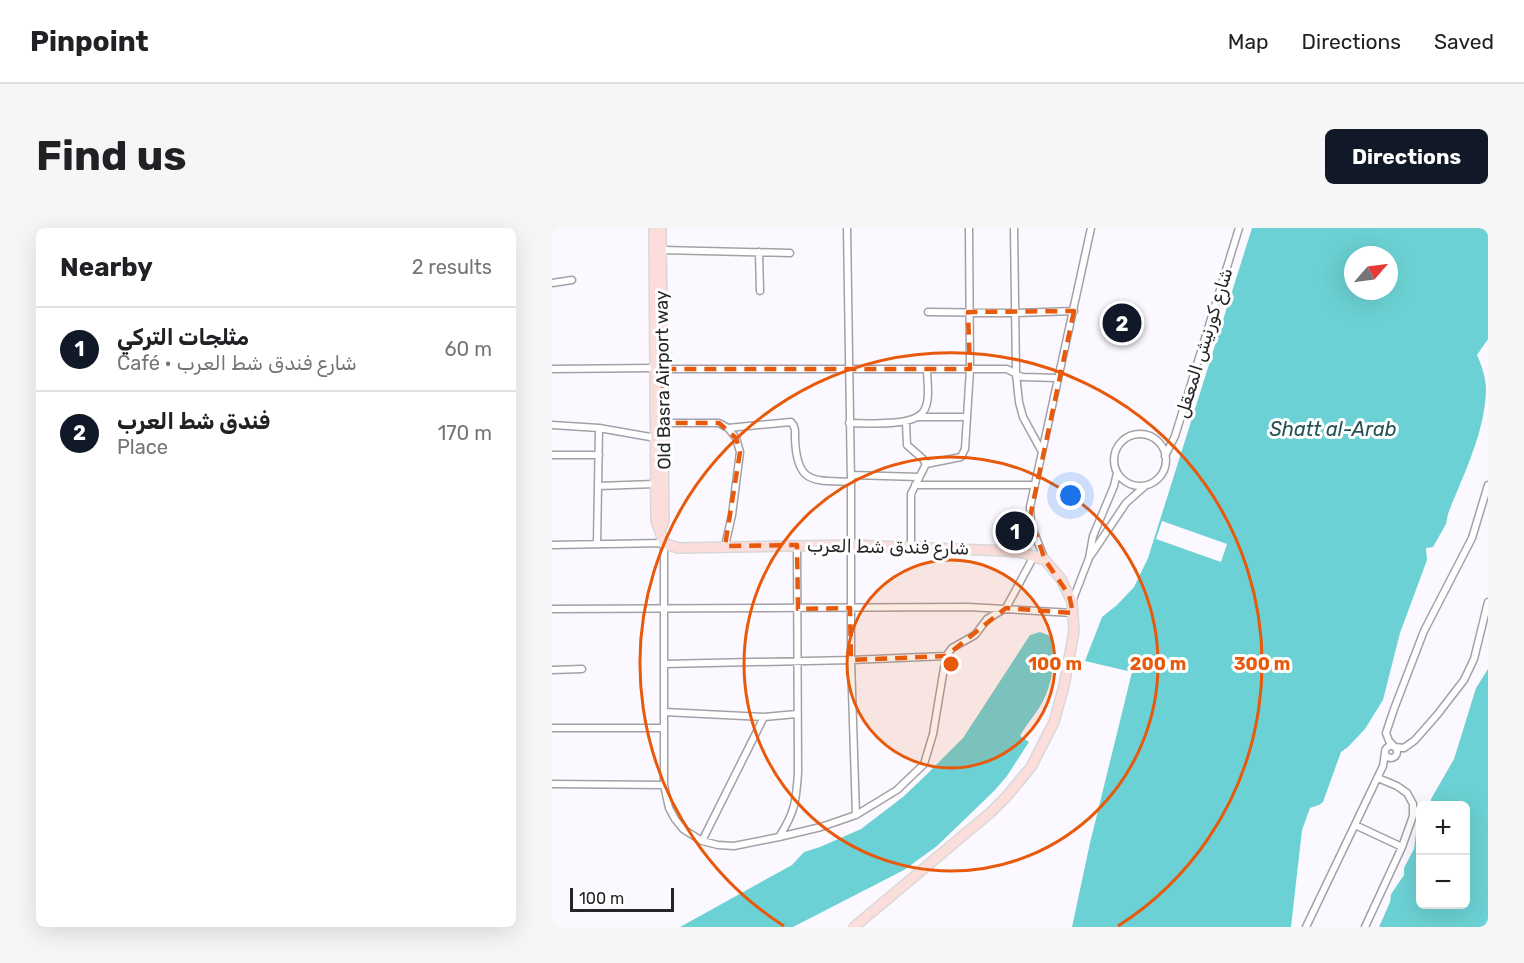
<!DOCTYPE html>
<html lang="en">
<head>
<meta charset="utf-8">
<style>
  body { margin:0; font-family:Rubik,Vazirmatn,sans-serif; background:#f6f6f6; color:#202124 }
  .controls { position:absolute; right:18px; bottom:18px; display:grid; overflow:hidden; border-radius:9px; box-shadow:0 6px 24px #0002 }
  .controls button { width:54px; height:54px; display:grid; place-items:center; padding:0; border:0; border-bottom:2px solid #e0e0e0; background:#fff; color:#202124; font:30px sans-serif }
  .compass { position:absolute; left:792px; top:18px; width:54px; height:54px; border-radius:50%; background:#fff; box-shadow:0 6px 24px #0002; rotate:62deg }
  .scale { position:absolute; left:18px; bottom:15px; width:104px; box-sizing:border-box; padding-left:6px; border:3px solid #252426; border-top:0; font-size:16px; line-height:21px; white-space:nowrap; color:#252426; -webkit-text-stroke:4px #fff; paint-order:stroke }
  .you { position:absolute; left:519px; top:268px; width:21px; height:21px; margin:-15px; border:4px solid #fff; border-radius:50%; background:#1a73e8; box-shadow:0 0 0 9px #1a73e833 }
  .badge { display:grid; place-items:center; width:39px; height:39px; border-radius:50%; background:#111827; color:#fff; font-size:20px; font-weight:700 }
  .pin { position:absolute; translate:-50% -50%; border:3px solid #fff; box-shadow:0 2px 6px #0006 }
  .list { margin:0; padding:0; list-style:none }
  h2 { display:flex; justify-content:space-between; align-items:center; height:78px; margin:0; padding:0 24px; font-size:26px }
  h2 small { font-size:20px; font-weight:400; color:#757577 }
  .list li { display:grid; grid-template-columns:39px 1fr auto; gap:18px; align-items:center; box-sizing:border-box; height:84px; padding:0 24px; border-top:2px solid #e0e0e0 }
  .list b { display:block; font-size:22px; white-space:nowrap }
  .list p { margin:0; font-size:20px; white-space:nowrap; color:#757577 }
  .list em { font-size:20px; font-style:normal; color:#757577 }
  .map { position:relative; flex:none; width:936px; height:699px; overflow:hidden; border-radius:9px }
  header { display:flex; align-items:center; gap:36px; box-sizing:border-box; height:84px; padding:0 30px; background:#fff; border-bottom:2px solid #e0e0e0 }
  header strong { font-size:28px }
  nav { display:flex; gap:33px; margin-inline-start:auto; font-size:21px }
  .intro { display:flex; align-items:center; justify-content:space-between; box-sizing:border-box; height:144px; padding:0 36px }
  h1 { margin:0; font-size:42px }
  .button { padding:15px 27px; border-radius:9px; background:#111827; color:#fff; font-size:21px; font-weight:700 }
  main { display:flex; gap:36px; padding:0 36px }
  aside { flex:1; background:#fff; border-radius:9px; box-shadow:0 6px 24px #0002 }
  .map>svg:first-child { display:block }
  .water { fill:#6cd1d4; fill-rule:evenodd }
  .pier { fill:#fbf9ff }
  .lines { fill:none; stroke-linecap:round; stroke-linejoin:round }
  .minor-casing { stroke:#a3a1a7; stroke-width:9 }
  .primary-casing { stroke:#d8d8d8; stroke-width:12 }
  .minor { stroke:#fff; stroke-width:6 }
  .primary { stroke:#fbdedb; stroke-width:9 }
  .marked { fill:none; stroke:#e8590c; stroke-width:4.5; stroke-dasharray:12 8; stroke-linejoin:round }
  .ring { fill:none; stroke:#e8590c; stroke-width:3 }
  .labels { text-anchor:middle; stroke-width:6; stroke-linejoin:round; paint-order:stroke }
  .street-label { font-size:18px; fill:#252426; stroke:#fff }
  .water-label { font-size:20px; font-style:italic; fill:#255254; stroke:#fff }
  .centre { fill:#e8590c; stroke:#fff; stroke-width:3 }
  .ring-label { font-size:18px; text-anchor:middle; font-weight:bold; fill:#e8590c; stroke:#fff; stroke-width:6; stroke-linejoin:round; paint-order:stroke }
</style>
</head>
<body>
<header>
<strong>Pinpoint</strong>
<nav><a>Map</a><a>Directions</a><a>Saved</a></nav>
</header>
<div class="intro"><h1>Find us</h1><a class="button">Directions</a></div>
<main>
<aside>
<h2>Nearby<small>2 results</small></h2>
<ul class="list">
<li><span class="badge">1</span><div><b>مثلجات التركي</b><p>Café · شارع فندق شط العرب</p></div><em>60 m</em></li>
<li><span class="badge">2</span><div><b>فندق شط العرب</b><p>Place</p></div><em>170 m</em></li>
</ul>
</aside>
<div class="map">
<svg width="936" height="699" viewBox="0 0 936 699">
  <rect width="100%" height="100%" fill="#fbf9ff"/>
  <path class="water" d="M700,0H936V111L925,127C930,138 934,150 934,162C933,205 911,247 896,286L894,296L881,319L874,320L875,332L848,405L831,472L813,501L796,519L789,524L771,574L767,577L758,580L750,602L739,699H520L538,615L580,444L533,433L550,389L565,377L582,359L596,330ZM801,27H837V63H801Z
    M488,404L501,409C503,430 501,453 492,471C486,484 475,495 468,508L477,514L455,548L443,562L385,618L352,642L241,699H128L240,637L252,624L268,619L309,601L351,569L371,550L411,510L478,407Z
    M936,441V699H827L838,674L839,666L852,647V640L862,621L864,605L868,597V676H914V578L878,577L879,571L902,531L924,460Z"/>
  <path class="pier" d="M610,293L675,316L669,334L604,311Z"/>
  <g class="lines">
    <g class="minor-casing">
      <path id="minor" d="M295,0L299,254V432L304,587
        M462,0L464,146L467,174L471,189L489,222
        M110,22L238,25
        M207,24L208,63
        M0,55L20,52
        M376,84L464,85L522,83
        M0,141L103,140
        M111,141H455L470,149L506,150
        M366,189H415
        M354,194L355,217L371,231L374,236
        M111,195H167L176,200L184,210L188,224L180,287L173,318
        M297,195C315,195 360,199 371,184C379,174 375,153 375,141
        M0,197L47,200L104,210
        M176,200L239,194C244,199 243,204 243,211C245,257 261,252 299,254
        M562 232a26 26 0 1 1 52 0a26 26 0 1 1-52 0Z
        M0,227H47
        M613,228L623,208L687,0
        M299,247L367,249
        M363,257H482
        M46,258L103,256
        M45,316L47,200
        M0,317L112,315V557L117,580L123,591L131,601L150,613L166,617L182,618L227,609L269,599L304,587L345,562L372,536L381,506L394,428L400,420L423,407L435,391L454,380L482,328
        M359,319V266L374,236L409,229L413,221L418,141L417,0
        M539,327L574,275L593,258
        M493,332L479,297L478,279L539,0
        M520,374L537,330L541,308L562,258L565,245
        M0,381L416,379L521,385
        M112,436L299,432L394,428
        M0,442L30,441
        M112,484L212,489L245,486
        M0,500H112
        M833 524a6 6 0 1 1 12 0a6 6 0 1 1-12 0Z
        M842,518L837,513L834,505L842,481L872,403L920,310L936,257
        M843,519L852,520L863,512L885,487L912,452L922,431L936,374
        M0,556L112,557
        M803,597L850,619
        M227,609C243,584 244,574 246,545L245,317
        M150,613L212,489
        M754,699L831,538L833,525
        M813,699L850,619L861,588V576L855,565L845,558L826,550"/>
    </g>
    <g class="primary-casing">
      <path id="primary" d="M102,0L104,293L112,315L126,320L299,317L456,323L472,325L493,332L509,351L520,374L522,403L512,458L502,494L479,539L455,568L438,585L302,699
        M108,303L112,293L109,0"/>
    </g>
    <use href="#minor" class="minor"/>
    <use href="#primary" class="primary"/>
  </g>
  <path class="marked" d="M522,83L478,289L493,332L517,367L521,385L454,380L394,428L299,432L298,380L246,381L245,317L173,318L188,224L184,210L167,195H111V141H418L416,84Z"/>
  <circle cx="399" cy="436" r="104" fill="#e8590c" fill-opacity=".12"/>
  <g class="ring">
    <circle cx="399" cy="436" r="104"/>
    <circle cx="399" cy="436" r="207"/>
    <path d="M232 698A311 311 0 1 1 566 698"/>
  </g>
  <g class="labels">
    <g class="street-label">
      <text transform="translate(652 115) rotate(-73)" y="6">شارع كورنيش المعقل</text>
      <text transform="translate(111 152) rotate(-91)" y="6">Old Basra Airport way</text>
      <text transform="translate(336 319) rotate(1)" y="6">شارع فندق شط العرب</text>
    </g>
    <g class="water-label">
      <text x="781" y="208">Shatt al-Arab</text>
    </g>
  </g>
  <circle cx="399" cy="436" r="9" class="centre"/>
  <g class="ring-label">
    <text x="503" y="442">100 m</text>
    <text x="606" y="442">200 m</text>
    <text x="710" y="442">300 m</text>
  </g>
</svg>
<div class="controls">
<button>+</button>
<button>−</button>
</div>
<svg class="compass" viewBox="-18 -18 36 36"><path d="M0-13l5 13h-10z" fill="#e53935"/><path d="M0 13l5-13h-10z" fill="#757577"/></svg>
<div class="scale">100 m</div>
<div class="you"></div>
<div class="pin badge" style="left:463px;top:303px">1</div>
<div class="pin badge" style="left:570px;top:95px">2</div>
</div>
</main>
</body>
</html>
